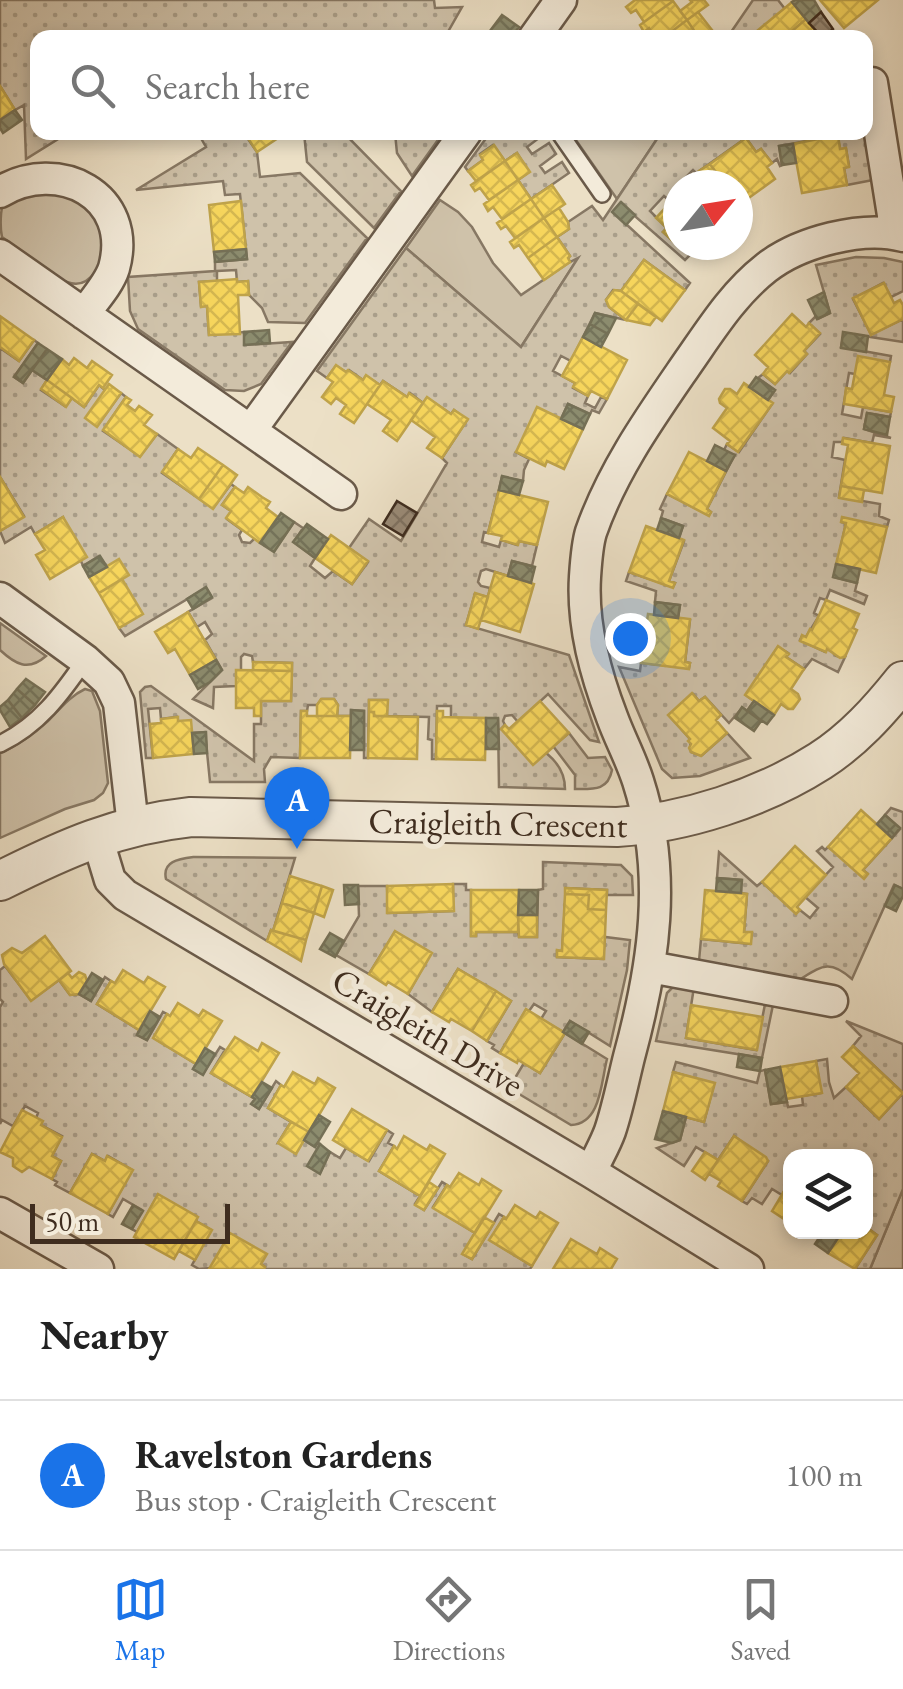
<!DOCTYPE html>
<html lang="en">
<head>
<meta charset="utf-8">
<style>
  body { margin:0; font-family:"EB Garamond",serif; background:#f2f2f2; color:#222 }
  .controls { position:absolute; right:30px; bottom:30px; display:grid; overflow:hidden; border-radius:20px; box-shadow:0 5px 15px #0003 }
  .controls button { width:90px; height:90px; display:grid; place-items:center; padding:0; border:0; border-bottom:2px solid #e0e0e0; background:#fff; color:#222; font:50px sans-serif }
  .compass { position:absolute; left:663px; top:170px; width:90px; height:90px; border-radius:50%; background:#fff; box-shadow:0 5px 15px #0003; rotate:60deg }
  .scale { position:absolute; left:30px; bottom:25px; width:200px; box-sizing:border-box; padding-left:10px; border:5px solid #3f2d1f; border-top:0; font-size:28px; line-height:35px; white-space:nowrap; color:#3f2d1f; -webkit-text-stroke:8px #f3ebda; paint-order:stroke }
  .you { position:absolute; left:630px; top:638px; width:35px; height:35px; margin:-25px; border:8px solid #fff; border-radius:50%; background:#1a73e8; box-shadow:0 0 0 15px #1a73e833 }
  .badge { display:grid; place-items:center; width:65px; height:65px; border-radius:50%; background:#1a73e8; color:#fff; font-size:32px; font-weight:700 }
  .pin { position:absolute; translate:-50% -82px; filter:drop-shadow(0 2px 5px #0008) }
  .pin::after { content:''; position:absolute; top:52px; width:35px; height:30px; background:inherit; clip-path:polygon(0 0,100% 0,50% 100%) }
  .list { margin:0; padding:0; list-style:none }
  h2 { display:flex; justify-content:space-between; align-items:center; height:130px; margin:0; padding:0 40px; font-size:42px }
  h2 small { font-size:32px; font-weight:400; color:#767676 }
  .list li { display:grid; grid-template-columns:65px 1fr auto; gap:30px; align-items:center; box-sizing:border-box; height:150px; padding:0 40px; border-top:2px solid #e0e0e0 }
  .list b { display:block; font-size:38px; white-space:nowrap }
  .list p { margin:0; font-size:32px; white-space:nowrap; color:#767676 }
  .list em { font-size:32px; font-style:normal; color:#767676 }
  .icon { flex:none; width:55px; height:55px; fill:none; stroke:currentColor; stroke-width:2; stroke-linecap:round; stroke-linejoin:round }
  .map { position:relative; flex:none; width:903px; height:1269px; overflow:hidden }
  .search { position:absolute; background:#fff; box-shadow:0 5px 15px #0003; left:30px; right:30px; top:30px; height:110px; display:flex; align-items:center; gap:25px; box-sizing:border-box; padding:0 35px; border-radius:20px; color:#767676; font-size:38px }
  .sheet { height:280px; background:#fff }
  nav { display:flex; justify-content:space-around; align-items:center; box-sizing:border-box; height:140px; border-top:2px solid #e0e0e0; background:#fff; font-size:28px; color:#767676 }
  nav a { display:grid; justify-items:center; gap:5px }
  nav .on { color:#1a73e8 }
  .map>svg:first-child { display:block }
  .grass { fill:#cfc2aa; stroke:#877864; stroke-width:2.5 }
  .garden { fill:url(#garden-dots); stroke:#877864; stroke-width:2.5 }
  .homes { fill:url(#homes-cross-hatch); stroke:#bfa34a; stroke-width:2.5 }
  .industry { fill:url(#industry-cross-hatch); stroke:#757056; stroke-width:2.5 }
  .building { fill:url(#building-cross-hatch); stroke:#3f2d1f; stroke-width:2.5 }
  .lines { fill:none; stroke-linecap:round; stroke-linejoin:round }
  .service-casing { stroke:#6a5a49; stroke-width:20 }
  .minor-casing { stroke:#6a5a49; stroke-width:35 }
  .tertiary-casing { stroke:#6a5a49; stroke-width:42 }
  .service { stroke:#f3ebda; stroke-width:15 }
  .minor { stroke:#f3ebda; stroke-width:30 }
  .tertiary { stroke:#f3ebda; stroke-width:38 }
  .labels { text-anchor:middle; stroke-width:10; stroke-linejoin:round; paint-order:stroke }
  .street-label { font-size:35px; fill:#3f2d1f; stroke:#f3ebda }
</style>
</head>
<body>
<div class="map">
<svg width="903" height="1269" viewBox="0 0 903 1269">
  <defs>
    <pattern id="garden-dots" width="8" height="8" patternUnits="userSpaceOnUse" patternTransform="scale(2.5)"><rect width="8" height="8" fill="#cfc2aa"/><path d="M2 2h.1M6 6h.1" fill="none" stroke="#a99e8a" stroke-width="1.8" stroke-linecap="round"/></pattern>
    <pattern id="homes-cross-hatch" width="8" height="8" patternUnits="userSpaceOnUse" patternTransform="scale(2.5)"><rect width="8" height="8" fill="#f6d55c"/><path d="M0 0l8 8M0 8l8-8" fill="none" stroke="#d4b750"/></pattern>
    <pattern id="industry-cross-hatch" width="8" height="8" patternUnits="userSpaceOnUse" patternTransform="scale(2.5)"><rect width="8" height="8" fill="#8c8c6e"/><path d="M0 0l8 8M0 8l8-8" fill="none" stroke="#74735a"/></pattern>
    <pattern id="building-cross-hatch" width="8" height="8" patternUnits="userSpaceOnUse" patternTransform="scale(2.5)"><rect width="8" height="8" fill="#998a76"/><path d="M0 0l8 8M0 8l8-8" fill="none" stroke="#7e7160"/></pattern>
  </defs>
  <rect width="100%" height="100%" fill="#ece0c6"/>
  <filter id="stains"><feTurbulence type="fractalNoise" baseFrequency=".002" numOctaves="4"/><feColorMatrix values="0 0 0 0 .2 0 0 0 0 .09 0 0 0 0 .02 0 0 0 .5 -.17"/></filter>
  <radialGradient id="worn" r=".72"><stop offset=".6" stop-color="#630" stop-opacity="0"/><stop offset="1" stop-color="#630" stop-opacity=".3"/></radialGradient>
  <path class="grass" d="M571,133H661L617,199Z
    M55,187L95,212C98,222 102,232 103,242C105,261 91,291 67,282C52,277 18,248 2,237C0,228 0,210 4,201Z
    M440,200L458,212L472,227L493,263L521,295L580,255L521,347L406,248Z
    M0,623L46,656C28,672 15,664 0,650Z
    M85,689L92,691L100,711L108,783L103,793L94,800L65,809L0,838V753C18,745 34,734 48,721C60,709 70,696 85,689Z
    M903,1189V1269H870Z"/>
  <path class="garden" d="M0,0H434L435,8L462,7L445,37L38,38V132L54,133L58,139L26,159L24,105L15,110L0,86Z
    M753,0H778L785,9L762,37L727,38Z
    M198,133H222L223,136L244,133L257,152L260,177L300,173L367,238L305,323L268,322L262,308L249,295L248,281L237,282L236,270L217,271V281L199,282L201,306H207L209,335L244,332L245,345L292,342L261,384L244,391L225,390L138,329L130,311L128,277L215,271V262L247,259L240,194L225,195L223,181L136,190L206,147Z
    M304,133H344L401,191L374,228L307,162Z
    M395,133V132L443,133L412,176L397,153Z
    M490,133H542L543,135L527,147L532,154L549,143L556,154L540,166L545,173L562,162L569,173L531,199L518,180L529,172L517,153L505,161L493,145L480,154L483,160L468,171L465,167Z
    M661,133H823L824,138L779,146L782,165L780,166L777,159L772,163L761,149L756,152L746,138L699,171L708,185L693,170L682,181L686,185H678V194L671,202L664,196L650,211L667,228L663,232L675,243L678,241V245H685L693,252L685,260L620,203L613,212L690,283L685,290L644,260L621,291L613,290L606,300L609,307L626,320L595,313L571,361L561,356L553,371L575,383L573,388L588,396L585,403L595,408L601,397L607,399L599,413L592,410L590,414L568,404L561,419L516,452L529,459L524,470L523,481L502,477L488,533L484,532L482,542L499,547L501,540L517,545L519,541L537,545L532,566L512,561L508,576L486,569L481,571L478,582L481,586L490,588L488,597L475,594L466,625L569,655L599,742L590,740L548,694L518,722L512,715L505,716L503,721L505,725L501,729C528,742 565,754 565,789L499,787L498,719L451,718V706H437L436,759H432V740L428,739L429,717L387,716V700H369L368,758H364V711L351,710V716H337L338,705L334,699H322L317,705H308L307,711H301L300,758L271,757L264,769L265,782H210L205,732L192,733L178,721L177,717L161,719L160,708L148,709L153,758H146L140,692L145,687L151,686L254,761V724H261V701H291L292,663L253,662L252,656L244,654L241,657V670L236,686L214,687L213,708L193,699L222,670L205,640L212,634L205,622L197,627L188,612L212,598L206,588L125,636L119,628L107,567L99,556L83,566L63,517L35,534L31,527L5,543L0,531L24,516L0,477V348L19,361L34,340L38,343L14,377L23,383L32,370L47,380L41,390L65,406L72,398L84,407L99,385L105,390L97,426L121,393L126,397L103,431L140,456L157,434L178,449L162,473L213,508L231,484L235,487L222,505L231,511L227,519L242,530L239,535L242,542L250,543L255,538L274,551L294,522L303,528L294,542L315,558L310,566L325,578L333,571L352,584L368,562L349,548L369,519L401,541L447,463L442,458L467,420L454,410L451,414L427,398L423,403L410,393L407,397L383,381L380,385L366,376L363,380L349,370L346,372L336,366L327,378L317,371L406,248L521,347L578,258L570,262L568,258L570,256L557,237L569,229L568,222L592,206L603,220Z
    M837,133H864L873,180L847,185L844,168L849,166L846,149H840Z
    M856,257L884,258L903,262V291L891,297L883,283L853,299L871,334L903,319V342L844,333L841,347L891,356L890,362L855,374L849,373L842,414L861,418L863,407L891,412L890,417L867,413L864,429L891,438L874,435L872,443L844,438L842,442H834L832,457L845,460L839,497L880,504L879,516L889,520L887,527L841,522L846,523L834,577L857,583L855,591L867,596L864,604L830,590L826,600L820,598L814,613L819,616L806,637L802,636L800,640L825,652L827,649L832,651C835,657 839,658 845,657L838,672L812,659L804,669L786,657L788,653L778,647L746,695L754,701L747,711L742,708L729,723L705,697L699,701L693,694L669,715L690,739L691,752L702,755L727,733L750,758L700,776L672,778L662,769L619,667L640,671L641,663L689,668L690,663L685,662L690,620L678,618L680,605L655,602L656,591L626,581L629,572L673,587L675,583L669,581L684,541L679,538L683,526L661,518L663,511L660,509L667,494L709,515L711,512L707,509L734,456L724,450L727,444L739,452L772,404L768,400L775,390L758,378L763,374L775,384L787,371L790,373L807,354L804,351L820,334L809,323L816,316L818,319L830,313L816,265Z
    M569,733L588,758L605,757L612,770C608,791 593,789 575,789V775L553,746Z
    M891,808L903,812V889L894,885L852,979C829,959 822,966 799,980L699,961L701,939L750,944L752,933L744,932L747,894L741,893V880L717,878L719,852L757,886L762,882L796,913L800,910L810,918L818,908L805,897L833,867L817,851L822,847L825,850L828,847L868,874L863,870L900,829L885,815Z
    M194,857L295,858L273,931L271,930L267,941L166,879C162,861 179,859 194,857Z
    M543,862L621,865L632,876L633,895H607V890L566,888L562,951H557V957L603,959L605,937L630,940L627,970L610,1046L570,1021L563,1032L541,1019L546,1011L534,1004L529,1011L526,1010L500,1053L492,1048L494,1045L487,1041L511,1001L458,969L432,1012L408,994L431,953L395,932L369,974L336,955L359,916L358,886H387L388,913L453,911V884H466V890H471V936H476V932H518L519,937H537L538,890L543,889Z
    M5,966L31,1000L59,980L70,995L79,994L91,1001L105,977L111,981L97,1004L139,1030L137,1035L147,1040L163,1012L167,1014L154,1038L196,1064L193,1069L203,1074L220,1047L225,1050L211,1073L255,1099L252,1104L259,1109L276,1081L281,1085L268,1108L291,1122L278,1143L304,1140L315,1147L317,1143L320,1144V1173L330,1152L340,1158L346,1148L369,1161L387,1130L393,1134L388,1143L394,1146L379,1171L420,1196L415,1204L424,1210L442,1182L447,1185L433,1207L475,1233L463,1254L472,1259L499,1214L504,1217L490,1240L532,1266L530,1269H264L265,1267L261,1264L199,1269L192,1265L211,1230L196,1221L197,1217L158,1195L137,1232L132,1229L142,1210L123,1199L113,1217L108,1214L132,1170L108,1156L105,1161L92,1154L70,1193L55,1185L57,1182L52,1179L61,1161L52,1156L62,1136L41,1125L36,1118L38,1113L25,1106L13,1126L2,1120L0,1124V1007L3,1002L0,999V970Z
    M674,986L694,987L686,1038L756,1050L766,999L774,1000L762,1058L656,1041L667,993Z
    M846,1021L903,1044V1189L870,1269H855L877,1235L866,1227V1156H790V1181L782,1195L772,1189L762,1204L752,1198L747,1204L742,1201L768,1161L734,1136L718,1160L696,1147L684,1166L657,1148L680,1140L686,1117L704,1122L714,1084L673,1072L676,1062L757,1083L760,1071L765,1070L771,1104L787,1102L788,1107L803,1105L802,1096L821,1093L816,1061L827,1059L829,1082L834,1098L846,1087L879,1119L903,1093L853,1046L861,1036Z
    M565,1033L607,1059C601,1082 601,1124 571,1125L509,1088L524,1063L540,1073Z"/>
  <path class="homes" d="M635,0H672L673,1L644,22L636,10L631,13L626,7Z
    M690,0H704L708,5L687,20L680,11L692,2Z
    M820,0H878L844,28Z
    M673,1L687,20L663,38H655L649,28L644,32L640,25Z
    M792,2L806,19L784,38H762L757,31Z
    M698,12L712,30L702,38H699L687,20Z
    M806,19L822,38H784Z
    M687,20L699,38H663Z
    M0,86L15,110L0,120Z
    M244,132H279L281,136L257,152Z
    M838,135L840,149L846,148L849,167L844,168L847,185L802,193L793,144Z
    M746,138L756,152L761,149L772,163L767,167L775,179L739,205L738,185H725L710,164Z
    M494,145L505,161L476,181L468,171L483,160L480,155Z
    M517,153L530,172L518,180L505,161Z
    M505,161L518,180L489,200L480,188L475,191L471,185Z
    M710,164L721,179L713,185H708L699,171Z
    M518,180L531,199L502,219L493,207L488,211L484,204Z
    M552,185L565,204L544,218L531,199Z
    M678,194V241L676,244L663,232L667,228L656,218Z
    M531,199L544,218L515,238L506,226L501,229L497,223Z
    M241,201L246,249L214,252L209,205Z
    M559,208L568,222L569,229L557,237L544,218Z
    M544,218L557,237L528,258L519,245L514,248L510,242Z
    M557,237L570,256L568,258L570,262L544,280L528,258Z
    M644,260L685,290L662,321L621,291Z
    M237,279V282L248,281L249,295H238L240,334L209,335L207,306L201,307L199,282Z
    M884,283L894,303L900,300L903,305V319L871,335L853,298Z
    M614,290L621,291L638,304L626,320L609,307L606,300Z
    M638,304L656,317L650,325L626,320Z
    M792,314L806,327L809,323L820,333L804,351L807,354L789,373L787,371L775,384L763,374L768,367L755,355Z
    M0,316L34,340L19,361L0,347Z
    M583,337L627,360L607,399L591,391L588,396L573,387L575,383L562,376Z
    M858,356L890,362L884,395L894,397L891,412L844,404L846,388L852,389Z
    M74,358L87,368L92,361L112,375L103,388L99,385L84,407L47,380L62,359L69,365Z
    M336,365L346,372L348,370L363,380L366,375L380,385L354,423L340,414L346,405L336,398L331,404L322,397L333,382L327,378Z
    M47,380L72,398L66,407L41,389Z
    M383,381L407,397L409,393L423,403L397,441L383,431L391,420L367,404Z
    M744,383L773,403L738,452L727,444L730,441L713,428L727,408L720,403L719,399L725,389H730L737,394Z
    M109,384L121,393L97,427L85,418Z
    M126,397L131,400L127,405L135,411L139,406L152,415L144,425L157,434L140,457L103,430Z
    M427,397L451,414L454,410L468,419L442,458L427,448L435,437L411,420Z
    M537,407L583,429L564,469L547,461L545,466L516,452Z
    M843,438L890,446L882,493L841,486L848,445L842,444Z
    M198,448L223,465L199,499L162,472L178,449L191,458Z
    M689,452L726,471L707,509L711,512L709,516L667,494Z
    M223,465L237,475L213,509L199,499Z
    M0,477L24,517L0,531Z
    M841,486L864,490L862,502L839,498Z
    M235,487L244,493L248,487L262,497L270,502L266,508L278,517L260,543L226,518L231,511L222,505Z
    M499,490L548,502L537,545L519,541L518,545L501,540L502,536L488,533Z
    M63,517L87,557L50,579L36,555L45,550L35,534Z
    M842,517L887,527L876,573L836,564L846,523L841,522Z
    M646,526L684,540L669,581L675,583L673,588L629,572Z
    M331,535L368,561L352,584L315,558Z
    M119,559L129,575L99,593L89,577Z
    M495,572L534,584L520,632L481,620Z
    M122,579L143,614L119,628L99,593Z
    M475,593L488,597L478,629L466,625Z
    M826,600L859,614L853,628L857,630L845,657L840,658L827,649L826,652L800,641L802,635L806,637L810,629L812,630Z
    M188,612L216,660L190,675L175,649L168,653L155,632Z
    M648,614L690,619L685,662L690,663L689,669L641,663Z
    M778,646L789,654L786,657L804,669L791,689L798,694L800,699L793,709H788L781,704L774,715L745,695Z
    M253,662L292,663V671L253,670Z
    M236,670L292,671L291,701H261V716H254V708H236Z
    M692,693L699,701L705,697L721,715L716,720L727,733L701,756L691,752L689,748L691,744L688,741L690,739L668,715Z
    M321,699H334L338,705L337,716H317V705Z
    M369,700H388L387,716H374V712H369Z
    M540,701L569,733L533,765L501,729L505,725L509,729Z
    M301,711H307V716H351L350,758H300Z
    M437,711H443V717L486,718L485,760L436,759Z
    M369,712H374V716L418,717L417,759L368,758Z
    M178,717V721L191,720L194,754L153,758L150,724L161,723V719Z
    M861,810L892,838L863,870L868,874L864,879L828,847Z
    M795,846L826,875L797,907L800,910L796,914L762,882Z
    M290,876L322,886L314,913L282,903Z
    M453,884L454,911L387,913V886Z
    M322,886L333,890L324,917L314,913Z
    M565,888L607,890L606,910L588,909L589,895L565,894Z
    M471,890H519L518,932H476V936H471Z
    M705,890L747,894L744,932H752L751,944L701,939Z
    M565,894L589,895L588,909L606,910L604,959L557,957V950L562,951Z
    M282,903L314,913L306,940L273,931Z
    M518,915H537V937H519Z
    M271,930L306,940L301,961L267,941Z
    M395,931L432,953L408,994L388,982L386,985L369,974Z
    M45,936L71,971L31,1001L4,964L2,955L12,948L22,953Z
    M458,969L496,991L472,1031L451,1019L449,1022L432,1012Z
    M123,970L144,983L148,977L165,987L139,1030L97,1004L111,981L115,983Z
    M79,972L85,975L87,981L79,994L70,995L59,980L68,973L72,978Z
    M496,991L511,1001L487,1041L472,1031Z
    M178,1003L199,1016L203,1010L222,1021L196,1064L153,1038L167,1014L170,1016Z
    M691,1005L763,1017L757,1050L686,1038Z
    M526,1009L565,1033L540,1073L518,1060L517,1063L500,1053Z
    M235,1037L258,1051L262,1043L279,1053L252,1097L211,1073Z
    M853,1046L903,1093L879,1119L846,1087L859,1073L842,1057Z
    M816,1061L822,1093L786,1099L780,1067Z
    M293,1072L315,1084L318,1078L335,1088L309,1132L268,1108L281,1085L284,1087Z
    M673,1072L715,1083L704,1122L663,1111Z
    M352,1109L387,1130L368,1161L333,1140Z
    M22,1110L43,1121L41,1125L62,1137L52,1156L61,1161L52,1179L29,1167L22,1172L13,1166V1158L0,1152Z
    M291,1122L309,1132L296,1154L278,1143Z
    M404,1136L427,1150L430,1145L445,1154L420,1196L379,1171L394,1146L397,1149Z
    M734,1136L766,1157L768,1161L742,1201L718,1186L721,1181L709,1174Z
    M705,1152L718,1160L705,1180L692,1171Z
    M92,1154L105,1161L107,1156L133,1170L108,1214L70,1193Z
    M459,1173L479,1185L482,1179L501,1191L475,1233L433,1208L447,1185L450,1187Z
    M790,1181V1223L772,1211Z
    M429,1182L438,1188L424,1210L415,1205Z
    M158,1194L198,1217L174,1259L134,1237Z
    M515,1205L536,1218L540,1212L558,1223L532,1266L489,1240L504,1217L506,1219Z
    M484,1217L494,1223L472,1259L462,1254Z
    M196,1221L212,1230L195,1260L179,1251Z
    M866,1227L877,1235L855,1269L828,1253L842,1232H866Z
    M230,1233L267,1254L261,1264L265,1267L264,1269H209Z
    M571,1239L597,1254L600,1248L617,1259L611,1269H553Z"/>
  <path class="industry" d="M795,0H814L821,12L809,23L792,2Z
    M502,15L519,27L511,38H490L487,35Z
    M15,110L22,120L3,133L0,128V120Z
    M793,144L796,163L782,165L779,146Z
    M621,202L635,215L626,225L612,212Z
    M246,249L247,259L215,262L214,252Z
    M824,292L830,313L817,319L808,300Z
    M595,313L616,318L608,334L590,324Z
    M590,324L608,334L601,347L583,337Z
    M269,330L270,343L244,345V332Z
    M843,332L868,336L866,352L841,348Z
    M38,343L47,349L23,383L14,377Z
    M47,349L62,359L47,380L32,370Z
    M756,377L775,390L768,400L749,387Z
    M568,404L590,414L583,429L561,419Z
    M867,413L890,417L887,435L864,429Z
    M715,445L735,455L726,471L707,461Z
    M502,476L523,481L519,495L499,490Z
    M281,513L294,522L274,552L260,543Z
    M661,518L683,526L679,538L657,530Z
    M307,524L328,539L315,558L293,542Z
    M100,556L107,567L89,577L83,566Z
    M512,561L535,567L531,583L508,576Z
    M836,564L860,569L857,583L833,577Z
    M206,587L212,597L193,609L187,599Z
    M655,602L680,605L678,618L654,615Z
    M216,660L222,670L210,682L198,689L190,675Z
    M26,679L45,692L35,705L17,689Z
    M17,689L35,705L22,718L8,700Z
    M8,700L22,718L10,727L0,710V707Z
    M754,701L774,715L767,724L747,711Z
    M742,707L761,721L754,731L735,718Z
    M351,710L364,711V750H350Z
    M486,718H498L499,749H486Z
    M206,732L207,753L194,754L192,733Z
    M885,815L900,828L892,838L877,824Z
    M717,878L742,880L741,893L716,891Z
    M344,885H358L359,904L345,905Z
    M895,885L903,889V896L896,911L885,906Z
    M519,890H538L537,915H518Z
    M330,933L344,941L335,957L320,949Z
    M92,973L103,980L91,1001L79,994Z
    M150,1011L160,1017L147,1040L137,1035Z
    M570,1021L589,1032L582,1044L563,1032Z
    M205,1048L215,1054L203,1075L193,1069Z
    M739,1054L762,1058L760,1071L737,1067Z
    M780,1067L787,1102L771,1104L765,1070Z
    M262,1082L272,1088L259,1109L251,1104L255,1099L252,1097Z
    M663,1111L686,1117L680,1140L672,1143L655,1139Z
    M319,1115L330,1122L315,1147L304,1140Z
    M320,1144L330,1152L320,1174L307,1166Z
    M133,1205L143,1211L132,1229L122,1224Z
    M823,1232H842L828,1253L815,1244Z"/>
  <path class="building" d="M821,12L833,29L823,38L809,23Z
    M397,501L417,513L403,536L383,524Z"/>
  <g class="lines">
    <g class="service-casing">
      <path id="service" d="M559,132L602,194
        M0,744C39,725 61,695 85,660"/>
    </g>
    <g class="minor-casing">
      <path id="minor" d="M534,38L561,0
        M872,83L896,234
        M0,192C58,157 134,195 114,268C109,284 94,300 84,314
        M0,255L341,494
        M251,430L466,132
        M0,598L85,660L109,682L119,703L133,826
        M97,837L110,880L125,895L591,1172L748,1269
        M650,967L832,1001
        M591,1172C597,1158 605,1145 610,1131C618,1107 623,1081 629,1057C654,965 668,874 638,781C631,759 620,739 612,717C595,673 582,624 585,577C586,562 587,545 591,532C613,469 652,415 689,361C712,328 734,293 766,268C799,242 863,225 903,236
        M0,1213L98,1269"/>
    </g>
    <g class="tertiary-casing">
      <path id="tertiary" d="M0,881C66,848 117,825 191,817L617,827C685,823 762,798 820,761C853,740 879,711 903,681"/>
    </g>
    <use href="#service" class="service"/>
    <use href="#minor" class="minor"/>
    <use href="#tertiary" class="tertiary"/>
  </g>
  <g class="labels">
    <g class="street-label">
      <text transform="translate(498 823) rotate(1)" y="12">Craigleith Crescent</text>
      <text transform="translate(428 1032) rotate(31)" y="12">Craigleith Drive</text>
    </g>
  </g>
  <rect width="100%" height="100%" filter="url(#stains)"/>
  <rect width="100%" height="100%" fill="url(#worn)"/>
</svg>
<div class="controls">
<button><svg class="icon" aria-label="layers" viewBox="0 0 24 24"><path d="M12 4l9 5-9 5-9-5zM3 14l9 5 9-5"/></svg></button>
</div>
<svg class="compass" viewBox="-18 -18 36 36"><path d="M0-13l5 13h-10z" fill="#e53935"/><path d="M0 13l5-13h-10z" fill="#767676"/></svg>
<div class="scale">50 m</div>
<div class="you"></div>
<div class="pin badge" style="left:297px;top:849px">A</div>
<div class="search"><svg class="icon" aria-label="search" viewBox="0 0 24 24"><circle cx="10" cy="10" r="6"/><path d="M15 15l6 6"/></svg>Search here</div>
</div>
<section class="sheet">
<h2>Nearby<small></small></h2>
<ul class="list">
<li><span class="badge">A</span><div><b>Ravelston Gardens</b><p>Bus stop · Craigleith Crescent</p></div><em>100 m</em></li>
</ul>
</section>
<nav>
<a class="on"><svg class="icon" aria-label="map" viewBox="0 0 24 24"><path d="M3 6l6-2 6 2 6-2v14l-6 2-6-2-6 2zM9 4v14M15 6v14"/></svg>Map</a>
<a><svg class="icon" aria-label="directions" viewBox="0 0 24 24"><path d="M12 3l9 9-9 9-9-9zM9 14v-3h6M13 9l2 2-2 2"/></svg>Directions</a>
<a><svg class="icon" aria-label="saved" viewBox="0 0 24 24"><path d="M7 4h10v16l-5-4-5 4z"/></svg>Saved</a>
</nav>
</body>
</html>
